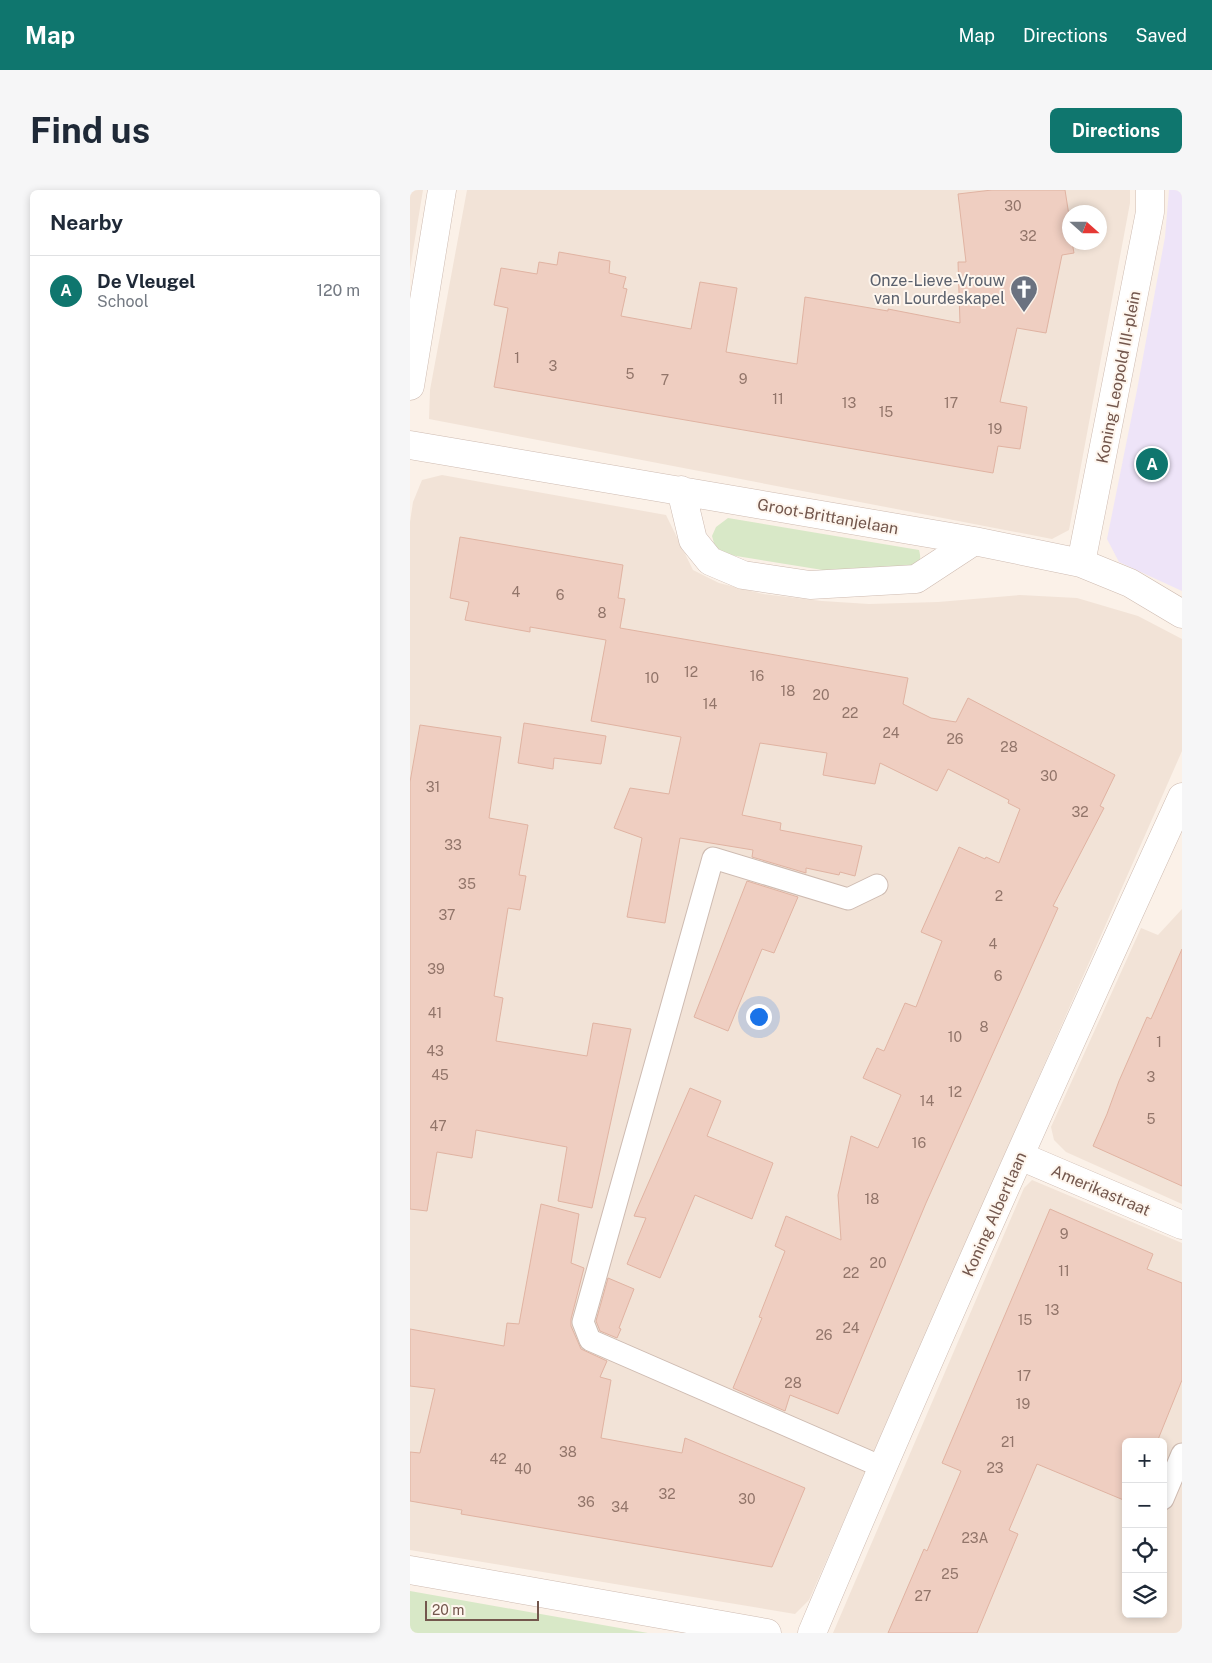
<!DOCTYPE html>
<html lang="en">
<head>
<meta charset="utf-8">
<style>
  body { margin:0; font-family:"Public Sans",sans-serif; background:#f6f6f7; color:#1f2937 }
  .controls { position:absolute; right:15px; bottom:15px; display:grid; overflow:hidden; border-radius:8px; box-shadow:0 2px 8px #0003 }
  .controls button { width:45px; height:45px; display:grid; place-items:center; padding:0; border:0; border-bottom:1px solid #e0e1e3; background:#fff; color:#1f2937; font:25px sans-serif }
  .compass { position:absolute; left:652px; top:15px; width:45px; height:45px; border-radius:50%; background:#fff; box-shadow:0 2px 8px #0003; rotate:111deg }
  .scale { position:absolute; left:15px; bottom:12px; width:114px; box-sizing:border-box; padding-left:5px; border:2px solid #73574d; border-top:0; font-size:14px; line-height:18px; white-space:nowrap; color:#73574d; -webkit-text-stroke:4px #fef6ee; paint-order:stroke }
  .you { position:absolute; left:348px; top:826px; width:18px; height:18px; margin:-12px; border:4px solid #fff; border-radius:50%; background:#1a73e8; box-shadow:0 0 0 8px #1a73e833 }
  .badge { display:grid; place-items:center; width:32px; height:32px; border-radius:50%; background:#0f766e; color:#fff; font-size:16px; font-weight:700 }
  .pin { position:absolute; translate:-50% -50%; border:2px solid #fff; box-shadow:0 1px 5px #0006 }
  .list { margin:0; padding:0; list-style:none }
  h2 { display:flex; justify-content:space-between; align-items:center; height:65px; margin:0; padding:0 20px; font-size:21px }
  h2 small { font-size:16px; font-weight:400; color:#747a83 }
  .list li { display:grid; grid-template-columns:32px 1fr auto; gap:15px; align-items:center; box-sizing:border-box; height:70px; padding:0 20px; border-top:1px solid #e0e1e3 }
  .list b { display:block; font-size:19px; white-space:nowrap }
  .list p { margin:0; font-size:16px; white-space:nowrap; color:#747a83 }
  .list em { font-size:16px; font-style:normal; color:#747a83 }
  .icon { flex:none; width:28px; height:28px; fill:none; stroke:currentColor; stroke-width:2; stroke-linecap:round; stroke-linejoin:round }
  .map { position:relative; flex:none; width:772px; height:1443px; overflow:hidden; border-radius:8px }
  header { display:flex; align-items:center; gap:30px; box-sizing:border-box; height:70px; padding:0 25px; background:#0f766e; color:#fff }
  header strong { font-size:24px }
  nav { display:flex; gap:28px; margin-inline-start:auto; font-size:18px }
  .intro { display:flex; align-items:center; justify-content:space-between; box-sizing:border-box; height:120px; padding:0 30px }
  h1 { margin:0; font-size:35px }
  .button { padding:12px 22px; border-radius:8px; background:#0f766e; color:#fff; font-size:18px; font-weight:700 }
  main { display:flex; gap:30px; padding:0 30px }
  aside { flex:1; background:#fff; border-radius:8px; box-shadow:0 2px 8px #0003 }
  .map>svg:first-child { display:block }
  .residential { fill:#f2e3d7; fill-rule:evenodd }
  .education { fill:#eee4f8 }
  .green { fill:#d8e8c7 }
  .building { fill:#efcec1; stroke:#e0b3a2 }
  .lines { fill:none; stroke-linecap:round; stroke-linejoin:round }
  .lane-casing { stroke:#cebbb1; stroke-width:23 }
  .street-casing { stroke:#cebbb1; stroke-width:29 }
  .lane { stroke:#fff; stroke-width:21 }
  .street { stroke:#fff; stroke-width:28 }
  .labels { text-anchor:middle; stroke-width:4; stroke-linejoin:round; paint-order:stroke }
  .number-label { font-size:14px; fill:#92756a }
  .worship-label { font-size:16px; fill:#5b616d; stroke:#fef6ee; text-anchor:end }
  .street-label { font-size:16px; fill:#73574d; stroke:#fef6ee }
</style>
</head>
<body>
<header>
<strong>Map</strong>
<nav><a>Map</a><a>Directions</a><a>Saved</a></nav>
</header>
<div class="intro"><h1>Find us</h1><a class="button">Directions</a></div>
<main>
<aside>
<h2>Nearby<small></small></h2>
<ul class="list">
<li><span class="badge">A</span><div><b>De Vleugel</b><p>School</p></div><em>120 m</em></li>
</ul>
</aside>
<div class="map">
<svg width="772" height="1443" viewBox="0 0 772 1443">
  <rect width="100%" height="100%" fill="#fbf1e8"/>
  <path class="residential" d="M0,0H13L0,79Z
    M57,0H720V13L659,340L642,349L19,229L20,200ZM660,22H690V52H660Z
    M32,285L256,325L283,380L309,393L353,404L412,411L459,414L528,412L610,405L667,408L728,426L772,449V561L399,1410L385,1424L0,1360V332L3,312L12,290Z
    M772,719V1014L656,962L644,950L641,937L731,738L748,745Z
    M622,990L772,1053V1443H423L614,998ZM716,1252H753V1424H716Z"/>
  <path class="education" d="M759,0H772V401L709,372L697,349L727,200L755,47Z"/>
  <path class="green" d="M318,328L509,360C511,368 511,371 505,377L419,381L314,364L305,357L302,346L306,337Z
    M0,1401L238,1443H0Z"/>
  <path class="building" d="M582,0H655L660,32V52H662L664,63L652,65L636,143L607,138L590,212L617,217L610,259L588,256L583,283L84,197L98,118L84,115L91,78L127,84L129,72L147,75L149,62L200,71L199,83L216,87L213,98L217,99L211,126L281,139L290,92L327,98L316,162L387,174L395,107L478,121V119L550,133L548,72H556L548,4Z
    M50,347L213,375L208,408L215,409L210,438L498,488L493,514L521,528L546,532L558,508L705,585L690,616L694,618L643,716L648,718L516,1013L428,1224L380,1205L375,1221L323,1198L352,1128L349,1127L375,1061L365,1056L376,1026L431,1050L428,1005L441,946L468,958L491,905L453,888L467,858L474,861L495,813L506,817L532,751L511,742L549,657L575,669L576,667L589,673L610,619L598,613L599,610L538,579L527,601L470,573L465,594L413,585L417,563L350,553L332,625L371,633L370,640L452,656L445,686L430,682L429,685L396,678V683L342,667L343,660L270,648L255,733L217,727L232,648L204,638L220,598L259,604L271,547L181,531L196,450L120,437V442L55,430L59,412L40,408Z
    M114,533L196,546L191,574L144,568L143,579L108,573Z
    M10,535L91,547L79,628L118,635L109,685L116,686L110,720L98,718L84,806L93,808L86,851L177,866L183,833L221,839L182,1018L148,1011L157,957L66,940L62,968L27,962L17,1021L0,1019V592Z
    M337,691L388,707L364,763L352,759L318,841L284,827Z
    M772,759V996L683,956L697,924L709,891L737,827L741,829Z
    M280,898L311,911L297,946L363,973L342,1029L285,1005L250,1088L217,1074L236,1028L224,1026Z
    M131,1014L169,1024L161,1073L174,1078L161,1129V1136L171,1159L197,1171L190,1187L201,1190L191,1248L272,1263L275,1248L395,1298L362,1377L51,1324L52,1320L0,1311V1262L10,1263L25,1199L0,1196V1139L94,1156L97,1133L109,1134Z
    M640,1019L743,1064L737,1079L772,1093V1190L747,1252H716V1311L627,1274L599,1340L608,1344L567,1443H478L514,1359L517,1361L551,1281L532,1273Z
    M198,1088L224,1099L209,1138L211,1139L207,1148L190,1141L186,1131Z"/>
  <g class="lines">
    <g class="lane-casing">
      <path id="lane" d="M467,695L438,709L303,668L173,1132L180,1150L472,1277
        M753,1309L772,1264"/>
    </g>
    <g class="street-casing">
      <path id="street" d="M0,196L32,0
        M0,255L564,351L671,373L720,393L772,424
        M271,300L283,350L300,371L333,385L400,395L506,389L564,351
        M671,373L740,22V0
        M610,966L772,1035
        M0,1380L357,1443
        M402,1443C520,1162 645,884 772,607"/>
    </g>
    <use href="#lane" class="lane"/>
    <use href="#street" class="street"/>
  </g>
  <defs>
    <g id="church-pin" transform="scale(1.4375)"><path d="M0 17L-7.5 6A9.5 9.5 0 1 1 7.5 6Z" fill="#6b7280" stroke="#fef6ee"/><path d="M-1.2-6h2.4v3.5h3.3v2.4h-3.3V6h-2.4V-.1h-3.3v-2.4h3.3Z" fill="#fff"/></g>
  </defs>
  <g fill-rule="evenodd">
    <use href="#church-pin" x="614" y="99"/>
  </g>
  <g class="labels">
    <g class="number-label">
      <text x="603" y="21">30</text>
      <text x="618" y="51">32</text>
      <text x="107" y="173">1</text>
      <text x="143" y="181">3</text>
      <text x="220" y="189">5</text>
      <text x="333" y="194">9</text>
      <text x="255" y="195">7</text>
      <text x="368" y="214">11</text>
      <text x="439" y="218">13</text>
      <text x="541" y="218">17</text>
      <text x="476" y="227">15</text>
      <text x="585" y="244">19</text>
      <text x="106" y="407">4</text>
      <text x="150" y="410">6</text>
      <text x="192" y="428">8</text>
      <text x="281" y="487">12</text>
      <text x="347" y="491">16</text>
      <text x="242" y="493">10</text>
      <text x="378" y="506">18</text>
      <text x="411" y="510">20</text>
      <text x="300" y="519">14</text>
      <text x="440" y="528">22</text>
      <text x="481" y="548">24</text>
      <text x="545" y="554">26</text>
      <text x="599" y="562">28</text>
      <text x="639" y="591">30</text>
      <text x="23" y="602">31</text>
      <text x="670" y="627">32</text>
      <text x="43" y="660">33</text>
      <text x="57" y="699">35</text>
      <text x="589" y="711">2</text>
      <text x="37" y="730">37</text>
      <text x="583" y="759">4</text>
      <text x="26" y="784">39</text>
      <text x="588" y="791">6</text>
      <text x="25" y="828">41</text>
      <text x="574" y="842">8</text>
      <text x="545" y="852">10</text>
      <text x="749" y="857">1</text>
      <text x="25" y="866">43</text>
      <text x="30" y="890">45</text>
      <text x="741" y="892">3</text>
      <text x="545" y="907">12</text>
      <text x="517" y="916">14</text>
      <text x="741" y="934">5</text>
      <text x="28" y="941">47</text>
      <text x="509" y="958">16</text>
      <text x="462" y="1014">18</text>
      <text x="654" y="1049">9</text>
      <text x="468" y="1078">20</text>
      <text x="654" y="1086">11</text>
      <text x="441" y="1088">22</text>
      <text x="642" y="1125">13</text>
      <text x="615" y="1135">15</text>
      <text x="441" y="1143">24</text>
      <text x="414" y="1150">26</text>
      <text x="614" y="1191">17</text>
      <text x="383" y="1198">28</text>
      <text x="613" y="1219">19</text>
      <text x="598" y="1257">21</text>
      <text x="158" y="1267">38</text>
      <text x="88" y="1274">42</text>
      <text x="585" y="1283">23</text>
      <text x="113" y="1284">40</text>
      <text x="257" y="1309">32</text>
      <text x="337" y="1314">30</text>
      <text x="176" y="1317">36</text>
      <text x="210" y="1322">34</text>
      <text x="565" y="1353">23A</text>
      <text x="540" y="1389">25</text>
      <text x="513" y="1411">27</text>
    </g>
    <g class="worship-label">
      <text x="595" y="96">Onze-Lieve-Vrouw<tspan x="595" dy="18">van Lourdeskapel</tspan></text>
    </g>
    <g class="street-label">
      <text transform="translate(708 187) rotate(-79)" y="6">Koning Leopold III-plein</text>
      <text transform="translate(418 326) rotate(10)" y="6">Groot-Brittanjelaan</text>
      <text transform="translate(691 1000) rotate(23)" y="6">Amerikastraat</text>
      <text transform="translate(584 1024) rotate(-66)" y="6">Koning Albertlaan</text>
    </g>
  </g>
</svg>
<div class="controls">
<button>+</button>
<button>−</button>
<button><svg class="icon" aria-label="locate" viewBox="0 0 24 24"><circle cx="12" cy="12" r="6"/><path d="M12 2v4M12 18v4M2 12h4M18 12h4"/></svg></button>
<button><svg class="icon" aria-label="layers" viewBox="0 0 24 24"><path d="M12 4l9 5-9 5-9-5zM3 14l9 5 9-5"/></svg></button>
</div>
<svg class="compass" viewBox="-18 -18 36 36"><path d="M0-13l5 13h-10z" fill="#e53935"/><path d="M0 13l5-13h-10z" fill="#747a83"/></svg>
<div class="scale">20 m</div>
<div class="you"></div>
<div class="pin badge" style="left:742px;top:274px">A</div>
</div>
</main>
</body>
</html>
